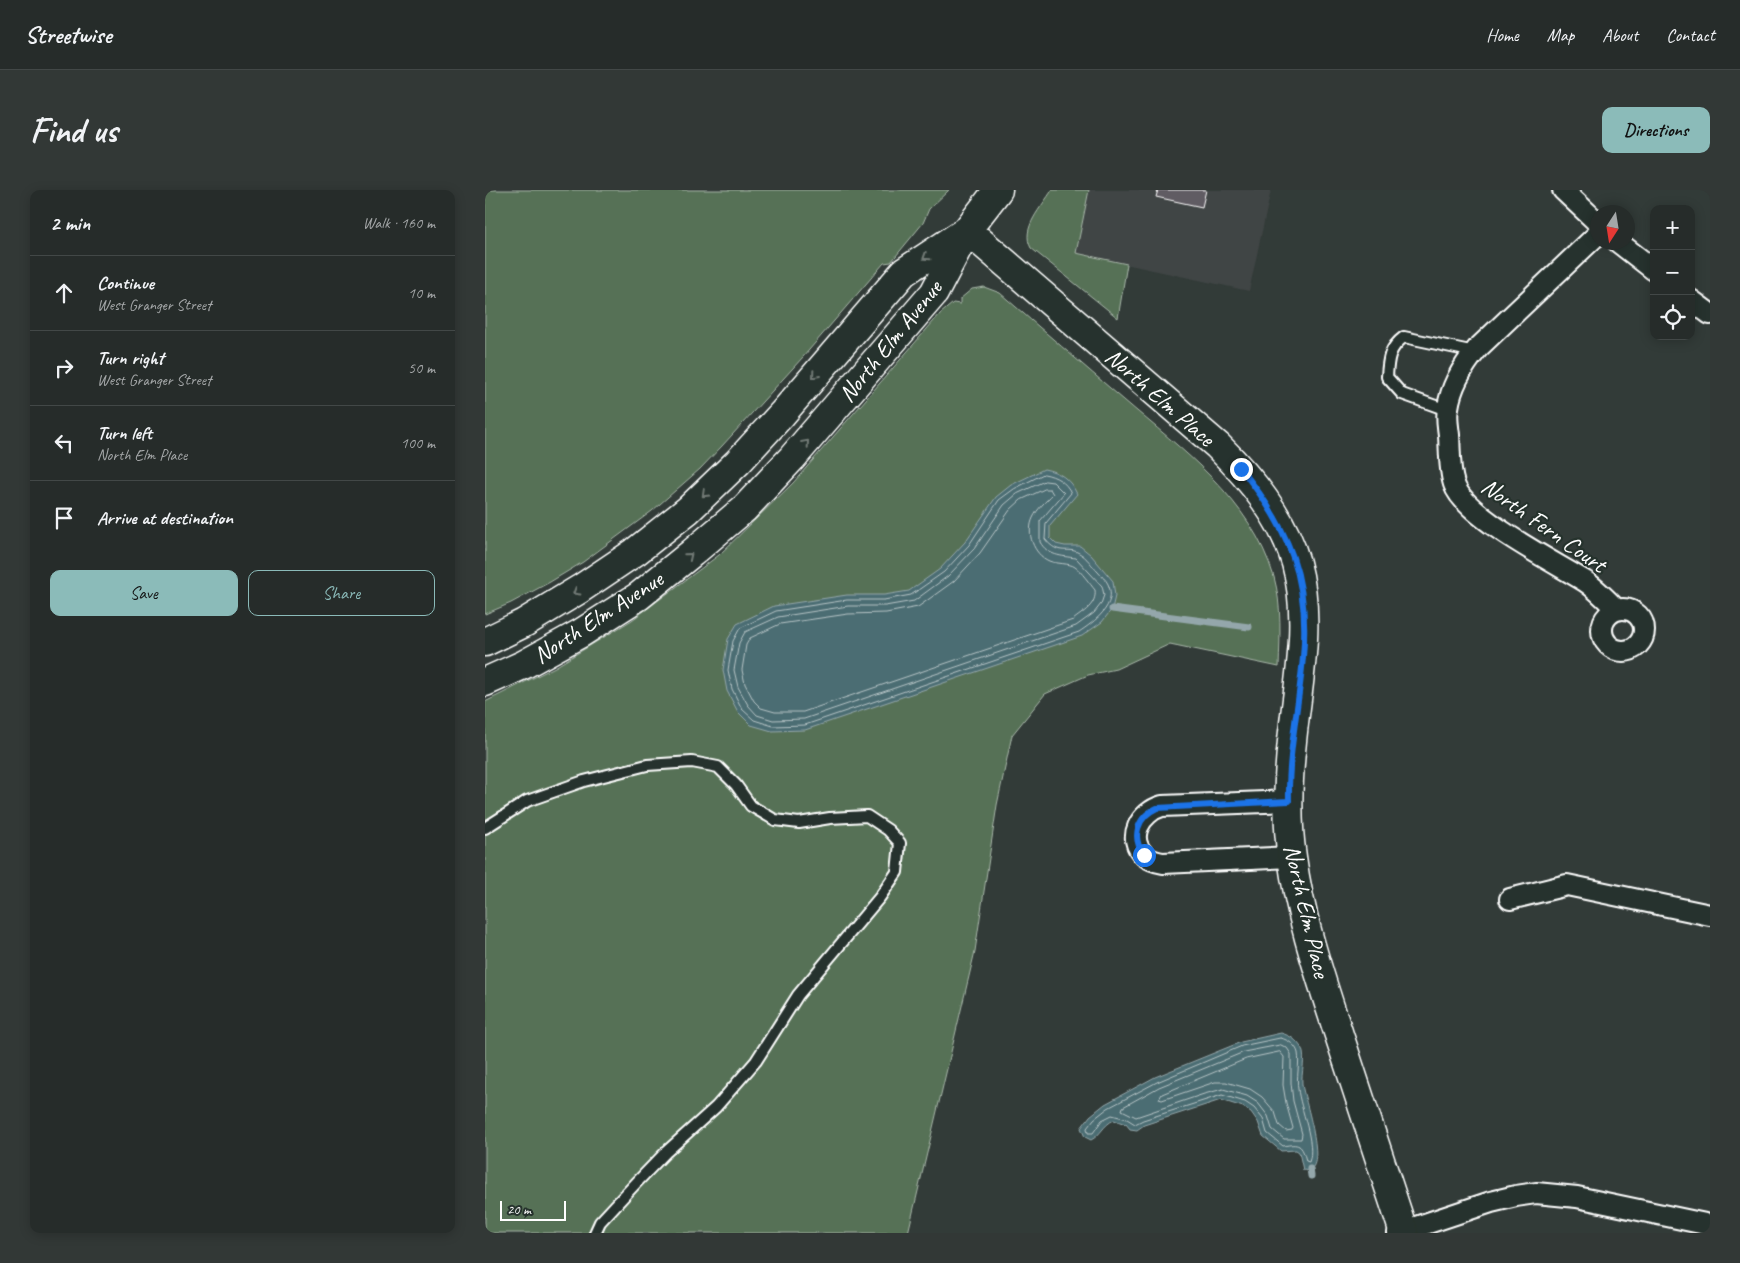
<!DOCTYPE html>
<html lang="en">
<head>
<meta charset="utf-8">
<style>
  body { margin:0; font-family:Caveat,sans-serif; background:#323836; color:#f1f3f6 }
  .controls { position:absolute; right:15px; top:15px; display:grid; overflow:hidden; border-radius:10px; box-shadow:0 2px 12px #0003 }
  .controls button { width:45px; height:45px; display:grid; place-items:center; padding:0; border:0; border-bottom:1px solid #424847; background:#262c2a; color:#f1f3f6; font:25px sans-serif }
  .compass { position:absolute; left:1105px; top:15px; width:45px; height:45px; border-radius:50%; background:#262c2a; box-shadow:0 2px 12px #0003; rotate:192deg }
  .scale { position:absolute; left:15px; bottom:12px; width:66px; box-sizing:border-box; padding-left:5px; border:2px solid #fff; border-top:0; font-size:14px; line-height:18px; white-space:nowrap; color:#fff; -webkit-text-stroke:4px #26332d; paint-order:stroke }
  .stop { position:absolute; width:15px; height:15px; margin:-11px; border:4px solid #1a73e8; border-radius:50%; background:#fff }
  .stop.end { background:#1a73e8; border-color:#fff; box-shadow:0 1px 5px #0008 }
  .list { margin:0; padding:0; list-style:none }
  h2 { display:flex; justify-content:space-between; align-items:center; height:65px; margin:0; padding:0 20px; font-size:21px }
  h2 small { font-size:16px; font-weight:400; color:#a4a7a8 }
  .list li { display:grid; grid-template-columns:32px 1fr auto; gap:15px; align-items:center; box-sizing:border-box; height:75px; padding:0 20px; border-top:1px solid #424847 }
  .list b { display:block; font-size:19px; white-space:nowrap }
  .list p { margin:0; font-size:16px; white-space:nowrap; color:#a4a7a8 }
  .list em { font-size:16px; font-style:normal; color:#a4a7a8 }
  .actions { display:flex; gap:10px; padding:15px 20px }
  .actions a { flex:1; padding:11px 0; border:1px solid #8bbbb9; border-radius:10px; text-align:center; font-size:18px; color:#8bbbb9 }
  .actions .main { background:#8bbbb9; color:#111 }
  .icon { flex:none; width:28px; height:28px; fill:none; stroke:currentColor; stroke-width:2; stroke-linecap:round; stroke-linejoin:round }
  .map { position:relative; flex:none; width:1225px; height:1043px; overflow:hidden; border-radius:10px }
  header { display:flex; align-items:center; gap:30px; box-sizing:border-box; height:70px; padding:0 25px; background:#262c2a; border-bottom:1px solid #424847 }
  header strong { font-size:24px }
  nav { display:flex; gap:28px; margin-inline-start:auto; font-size:18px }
  .intro { display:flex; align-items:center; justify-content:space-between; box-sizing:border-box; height:120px; padding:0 30px }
  h1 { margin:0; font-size:35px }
  .button { padding:12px 22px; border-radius:10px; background:#8bbbb9; color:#111; font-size:18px; font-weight:700 }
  main { display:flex; gap:30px; padding:0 30px }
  aside { flex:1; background:#262c2a; border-radius:10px; box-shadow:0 2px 12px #0003 }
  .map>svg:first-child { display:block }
  .built { fill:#404545 }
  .green { fill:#567157; stroke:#aab8ab }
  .water { fill:#4c6d73; stroke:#94a7ab }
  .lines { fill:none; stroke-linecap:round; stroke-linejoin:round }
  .shore { stroke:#b7c5c7; stroke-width:1 }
  .stream { stroke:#94a7ab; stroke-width:7 }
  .building { fill:#615b64; stroke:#fff }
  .lane-casing { stroke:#fff; stroke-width:14 }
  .street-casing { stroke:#fff; stroke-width:24 }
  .secondary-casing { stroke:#fff; stroke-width:31 }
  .lane { stroke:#26332d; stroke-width:10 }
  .street { stroke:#26332d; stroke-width:20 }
  .secondary { stroke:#26332d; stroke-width:28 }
  .oneway { stroke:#727a76 }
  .route { stroke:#1a73e8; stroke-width:6 }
  .labels { text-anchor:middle; stroke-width:4.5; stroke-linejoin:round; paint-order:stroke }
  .street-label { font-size:24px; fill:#fff; stroke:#26332d }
</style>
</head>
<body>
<header>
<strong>Streetwise</strong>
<nav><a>Home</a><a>Map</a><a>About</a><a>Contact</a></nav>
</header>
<div class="intro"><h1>Find us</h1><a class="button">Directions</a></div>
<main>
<aside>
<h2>2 min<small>Walk · 160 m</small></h2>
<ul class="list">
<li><svg class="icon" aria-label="ahead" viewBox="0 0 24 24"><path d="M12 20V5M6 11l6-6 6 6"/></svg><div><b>Continue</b><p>West Granger Street</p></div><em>10 m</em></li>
<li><svg class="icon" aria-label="right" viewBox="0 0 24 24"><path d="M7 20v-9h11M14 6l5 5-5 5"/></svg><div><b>Turn right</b><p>West Granger Street</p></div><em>50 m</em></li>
<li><svg class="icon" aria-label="left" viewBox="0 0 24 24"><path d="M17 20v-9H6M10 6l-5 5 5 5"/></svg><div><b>Turn left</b><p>North Elm Place</p></div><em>100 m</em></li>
<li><svg class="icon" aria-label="arrive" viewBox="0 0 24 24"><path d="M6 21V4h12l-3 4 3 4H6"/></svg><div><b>Arrive at destination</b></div></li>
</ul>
<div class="actions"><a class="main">Save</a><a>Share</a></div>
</aside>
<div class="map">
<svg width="1225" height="1043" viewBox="0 0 1225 1043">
  <rect width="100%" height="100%" fill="#323b38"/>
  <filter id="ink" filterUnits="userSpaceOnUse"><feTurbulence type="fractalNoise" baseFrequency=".02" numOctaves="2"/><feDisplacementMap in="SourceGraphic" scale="10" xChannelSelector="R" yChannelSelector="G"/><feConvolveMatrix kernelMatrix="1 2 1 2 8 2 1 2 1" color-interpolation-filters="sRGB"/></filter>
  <g filter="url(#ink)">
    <path class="built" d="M604,0H786L764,101L590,63Z"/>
    <path class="green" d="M0,0H464L444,19L438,33L406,72L399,73L318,167L237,256L215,279L167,321L98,372L65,392L26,413L0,424Z
      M567,0H604L591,63L642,74L633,128L546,58C535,38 557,17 567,0Z
      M499,97L515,103C556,139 597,174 639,210C697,260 766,309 789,387C797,416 795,447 794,477L685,454L631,479L603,485L560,504L527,545L512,615L490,761L423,1043H0V512L70,477L147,430L234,365L308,293L455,124L468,113L475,114V109L487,99Z"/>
    <path class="water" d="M559,279C575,282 585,289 592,304L565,336V348L571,354L580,356H595L606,365L628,391L630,406L627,419L617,432L597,446L320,540L287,541L266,535L253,522L242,501L238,480L243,449L252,434L289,416L362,405H399L424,401L455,379L480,352L511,307L526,295Z
      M796,843C806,846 812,850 817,859C821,869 816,883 817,894C818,906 847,987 818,980L814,962L811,960L796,961L778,946L773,932L766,922L758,917L736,910L659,935L652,940L645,939L641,934L629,930C618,935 616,945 606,950L600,947L596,938L605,926L620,914L670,887L756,852Z"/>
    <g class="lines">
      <path class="shore" d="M559,284C571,286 581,292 586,303L561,333L560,349C574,367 583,356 594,363C602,367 607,376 613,382C616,386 621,389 623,394C633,415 609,432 594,442L320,535L288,536L269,530L257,519L247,499L243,480L248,451L255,438L291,421L362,410H399L426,405L459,382L484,355L514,310L529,299Z
        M560,291L568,292L579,303L555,331V352C563,366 576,366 591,368L617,396L619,405L616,414L609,423L591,436L319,529L288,530L272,525L263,515L253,497L249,480L254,453L260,442L293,427L363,416H400L429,411L463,386L489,359L519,315L532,304Z
        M560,299H565L568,304C561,311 552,319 548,328C541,343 548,364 564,371C571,374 585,373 590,377C596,381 605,394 610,400C612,415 598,422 588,430L318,522H290L276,518L269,511L260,494L257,480L261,455L265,448L295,434L363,424L401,423L433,417L469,391L495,363L525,320L536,310Z
        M796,848C803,850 811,855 813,863C815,875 811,887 813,899C815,918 831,954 824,972L821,971C817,954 814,953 798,956L782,943L778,929L769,918L760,912L737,905L658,930L650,934L642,929L627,925L617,930L608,943H603L602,938L609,929L623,918L672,892L757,856Z
        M796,855L802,858L806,864V893L808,911L817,944L816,949H799L787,939L783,926L773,913L762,906L738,899L719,904L651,927L637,920L638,917L674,897L759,862Z
        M795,862L799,867L798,895L801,913L808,938L807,940L801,941L794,935L790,922L777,907L765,899L741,892H730L677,910L674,909L677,904L761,869Z"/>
      <path class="stream" d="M627,419L764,437
        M825,979L826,986"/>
    </g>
    <path class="building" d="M673,0H721L717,17L671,7Z"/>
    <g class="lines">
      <g class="lane-casing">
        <path id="lane" d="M962,220L917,204L902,187C903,169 904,158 919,147L990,162
          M0,638L42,611L99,591L162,575L207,572L233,577L251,595L266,616L290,630L314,633L345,628L382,626L403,640L415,653L412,682L395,707L313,805L271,871L231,917L181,962L152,992L115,1032L110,1043"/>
      </g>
      <g class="street-casing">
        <path id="street" d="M1078,0L1112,32
          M1112,45L993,158C978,176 966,195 963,218C961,227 963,236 964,245C965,260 964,279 969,294C979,326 1067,371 1098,390C1110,397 1122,410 1132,420
          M1133,52L1169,80
          M1206,110L1225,124
          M1117 440a21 21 0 1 1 42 0a21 21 0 1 1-42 0Z
          M804,611L677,616C656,622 640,648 660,666C665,670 672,672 678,673L807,667
          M1025,709L1082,695L1225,725
          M913,1043L1006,1012L1031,1006L1051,1003L1092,1007L1225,1035"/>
      </g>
      <g class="secondary-casing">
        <path id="secondary" d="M482,40L733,256C766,289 798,327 811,373C827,432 813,491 807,551C803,589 801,629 807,667C815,728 835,786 854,845C876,911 897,977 919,1043
          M0,452L39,433L95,399L150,362L203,320L253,272L297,224L419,82L481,41
          M0,492L38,475L96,443L154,406L207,363L260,318L307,268L449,103L482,40L513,0"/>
      </g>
      <use href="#lane" class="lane"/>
      <use href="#street" class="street"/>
      <use href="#secondary" class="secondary"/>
    </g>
    <defs><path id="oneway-chevron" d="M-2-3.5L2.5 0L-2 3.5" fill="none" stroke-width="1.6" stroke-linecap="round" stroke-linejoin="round" transform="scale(1.25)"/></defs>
    <g class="oneway">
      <use href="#oneway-chevron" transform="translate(441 67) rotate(147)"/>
      <use href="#oneway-chevron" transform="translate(330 185) rotate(131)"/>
      <use href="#oneway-chevron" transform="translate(321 253) rotate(-49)"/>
      <use href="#oneway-chevron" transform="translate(220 304) rotate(136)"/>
      <use href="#oneway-chevron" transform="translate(204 366) rotate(-39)"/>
      <use href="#oneway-chevron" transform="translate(91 402) rotate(149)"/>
    </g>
  </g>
  <g class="lines" filter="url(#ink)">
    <path class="route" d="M659,665C646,647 652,627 672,618L804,611C803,562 814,516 818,467C825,390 804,338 756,279"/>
  </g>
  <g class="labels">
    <g class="street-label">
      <text transform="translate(405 151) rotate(-51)" y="8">North Elm Avenue</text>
      <text transform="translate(675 207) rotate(41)" y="8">North Elm Place</text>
      <text transform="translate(1059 335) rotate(35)" y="8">North Fern Court</text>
      <text transform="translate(113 427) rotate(-33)" y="8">North Elm Avenue</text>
      <text transform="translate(822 721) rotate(77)" y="8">North Elm Place</text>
    </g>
  </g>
</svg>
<div class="controls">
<button>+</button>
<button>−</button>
<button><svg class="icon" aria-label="locate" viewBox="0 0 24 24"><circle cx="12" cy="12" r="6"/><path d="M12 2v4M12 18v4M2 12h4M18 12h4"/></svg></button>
</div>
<svg class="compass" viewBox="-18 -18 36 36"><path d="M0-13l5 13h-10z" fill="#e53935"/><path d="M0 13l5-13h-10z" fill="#a4a7a8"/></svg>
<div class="scale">20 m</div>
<div class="stop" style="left:659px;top:665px"></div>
<div class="stop end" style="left:756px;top:279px"></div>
</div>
</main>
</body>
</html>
